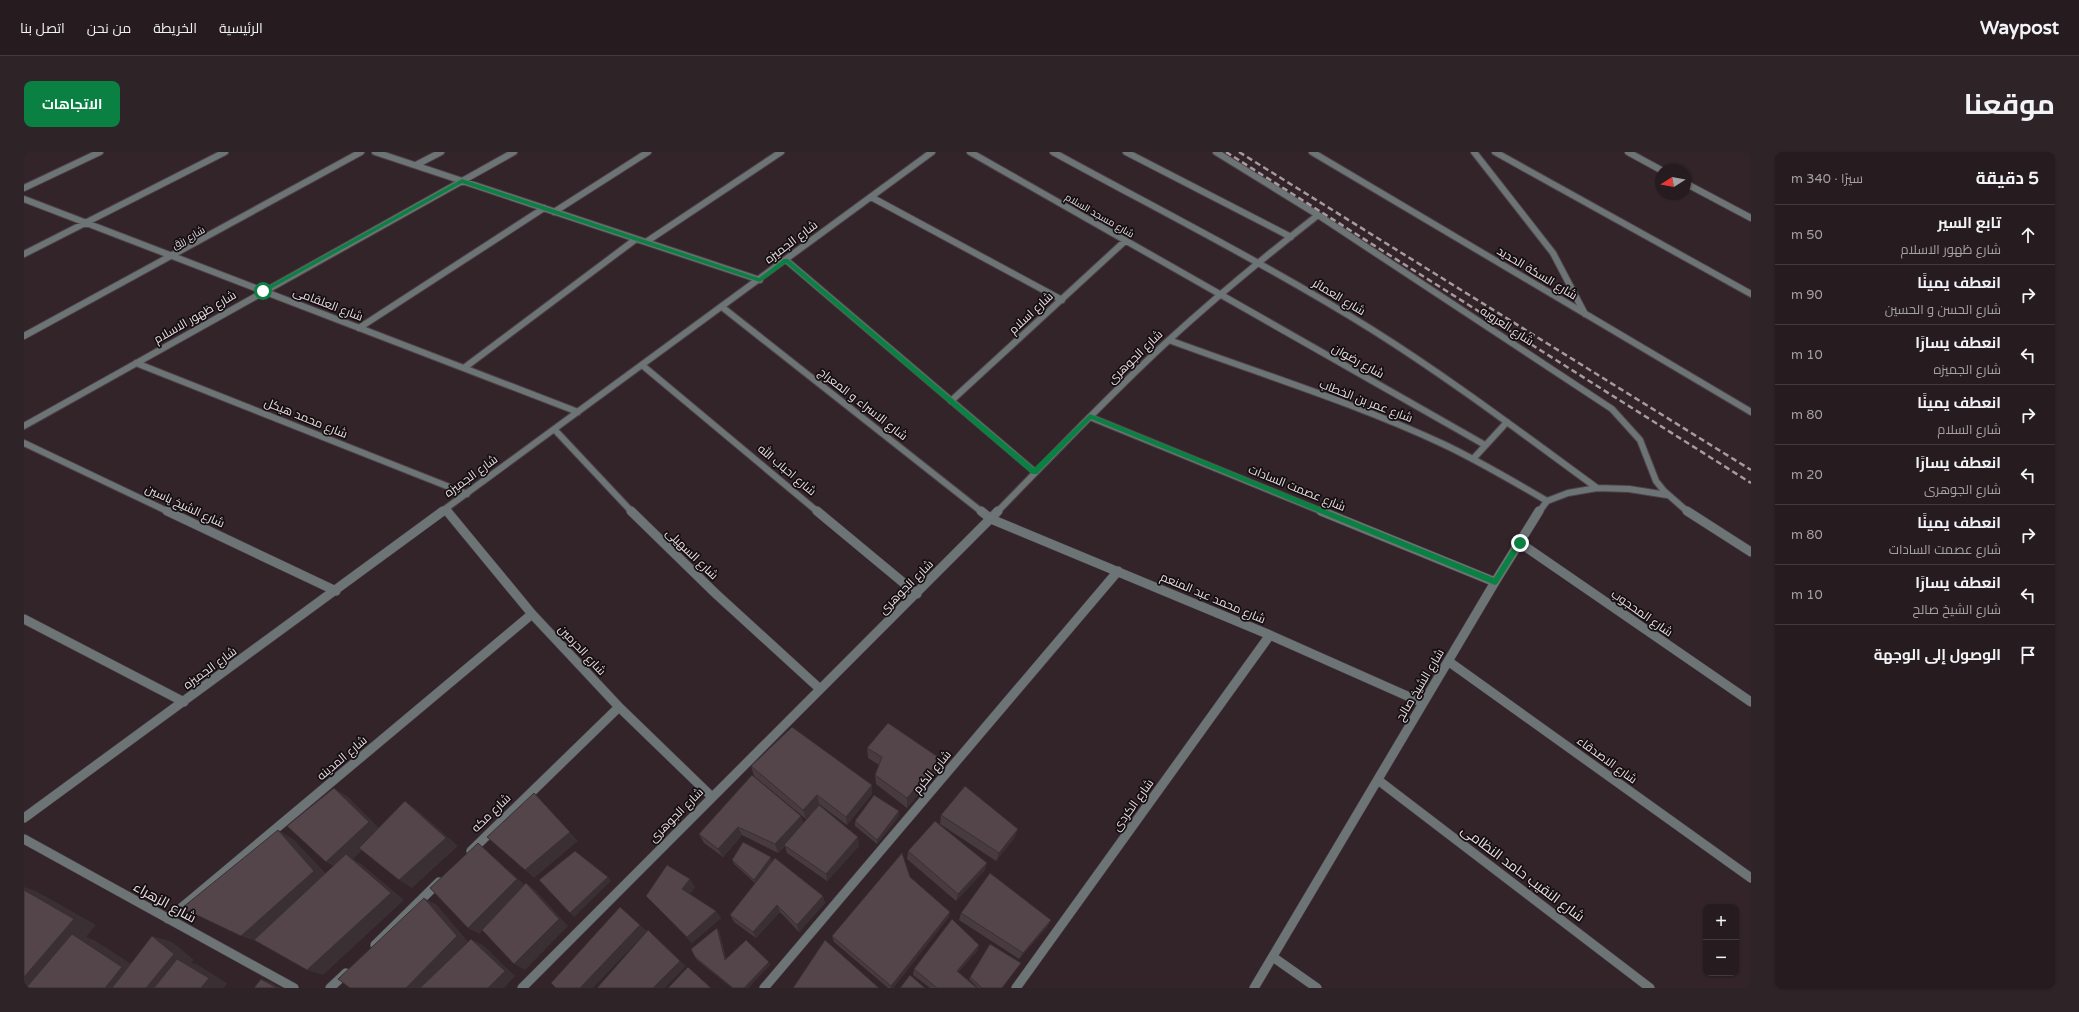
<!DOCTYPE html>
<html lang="ar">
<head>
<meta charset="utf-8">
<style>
  body { margin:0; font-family:"Varela Round",Cairo,sans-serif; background:#2e2428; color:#f1f3f6; direction:rtl }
  .controls { position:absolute; right:12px; bottom:12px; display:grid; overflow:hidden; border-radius:8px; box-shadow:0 1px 3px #0004 }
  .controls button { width:36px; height:36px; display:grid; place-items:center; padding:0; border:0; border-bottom:1px solid #42393d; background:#261b1f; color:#f1f3f6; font:20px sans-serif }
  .compass { position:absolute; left:1631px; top:12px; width:36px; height:36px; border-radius:50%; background:#261b1f; box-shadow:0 1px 3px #0004; rotate:259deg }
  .stop { position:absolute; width:12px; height:12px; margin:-9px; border:3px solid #0b8043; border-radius:50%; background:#fff }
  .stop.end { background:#0b8043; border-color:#fff; box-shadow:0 1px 4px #0008 }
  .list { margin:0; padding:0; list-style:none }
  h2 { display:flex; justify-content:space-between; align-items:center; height:52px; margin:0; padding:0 16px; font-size:17px }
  h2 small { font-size:13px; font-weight:400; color:#a4a1a4 }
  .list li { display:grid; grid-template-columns:26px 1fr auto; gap:12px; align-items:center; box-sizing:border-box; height:60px; padding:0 16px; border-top:1px solid #42393d }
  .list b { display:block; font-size:15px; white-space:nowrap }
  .list p { margin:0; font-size:13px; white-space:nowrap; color:#a4a1a4 }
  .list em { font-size:13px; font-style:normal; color:#a4a1a4 }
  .icon { flex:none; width:22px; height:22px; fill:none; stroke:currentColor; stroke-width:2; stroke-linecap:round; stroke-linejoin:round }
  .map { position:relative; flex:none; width:1727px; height:836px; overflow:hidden; direction:ltr; border-radius:8px }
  header { display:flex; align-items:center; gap:24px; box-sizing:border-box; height:56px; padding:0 20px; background:#261b1f; border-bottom:1px solid #42393d }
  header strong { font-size:19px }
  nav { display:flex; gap:22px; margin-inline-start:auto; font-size:14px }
  .intro { display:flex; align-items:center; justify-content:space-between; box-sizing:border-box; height:96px; padding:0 24px }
  h1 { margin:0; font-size:28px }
  .button { padding:10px 18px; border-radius:8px; background:#0b8043; color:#fff; font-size:14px; font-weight:700 }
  main { display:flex; gap:24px; padding:0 24px }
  aside { flex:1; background:#261b1f; border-radius:8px; box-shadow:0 1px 3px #0004 }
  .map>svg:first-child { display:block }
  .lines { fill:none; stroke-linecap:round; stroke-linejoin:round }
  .minor-far1-casing { stroke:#4f4246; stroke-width:8 }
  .minor-casing { stroke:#4f4246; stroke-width:10 }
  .minor-far1 { stroke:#6c7476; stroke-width:6 }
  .minor { stroke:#6c7476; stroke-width:9 }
  .rail { stroke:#a59a9e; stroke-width:2.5; stroke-dasharray:6 3.5; stroke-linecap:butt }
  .wall { fill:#473b40 }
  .shaded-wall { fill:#3a3034 }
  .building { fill:#53454a; stroke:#3a3034 }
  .route { fill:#0b8043 }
  .labels { text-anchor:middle; stroke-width:3.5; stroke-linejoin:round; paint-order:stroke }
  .far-street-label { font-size:10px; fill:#e7dee1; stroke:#160f12 }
  .street-label { font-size:12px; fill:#e7dee1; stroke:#160f12 }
  .near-street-label { font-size:14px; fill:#e7dee1; stroke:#160f12 }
</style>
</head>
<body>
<header>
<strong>Waypost</strong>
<nav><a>الرئيسية</a><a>الخريطة</a><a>من نحن</a><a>اتصل بنا</a></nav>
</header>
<div class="intro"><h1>موقعنا</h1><a class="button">الاتجاهات</a></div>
<main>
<aside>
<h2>5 دقيقة<small>سيرًا · 340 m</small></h2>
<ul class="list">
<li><svg class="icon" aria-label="ahead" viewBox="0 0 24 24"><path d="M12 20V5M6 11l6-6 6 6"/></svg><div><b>تابع السير</b><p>شارع ظهور الاسلام</p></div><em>50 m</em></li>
<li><svg class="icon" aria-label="right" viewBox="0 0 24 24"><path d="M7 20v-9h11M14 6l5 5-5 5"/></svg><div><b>انعطف يمينًا</b><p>شارع الحسن و الحسين</p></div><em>90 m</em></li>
<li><svg class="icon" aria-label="left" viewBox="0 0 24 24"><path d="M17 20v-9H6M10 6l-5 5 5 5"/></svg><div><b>انعطف يسارًا</b><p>شارع الجميزه</p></div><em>10 m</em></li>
<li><svg class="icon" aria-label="right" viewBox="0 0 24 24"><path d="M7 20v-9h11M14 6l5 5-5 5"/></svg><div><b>انعطف يمينًا</b><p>شارع السلام</p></div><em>80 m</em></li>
<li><svg class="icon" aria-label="left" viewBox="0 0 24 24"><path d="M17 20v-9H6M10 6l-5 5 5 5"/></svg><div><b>انعطف يسارًا</b><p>شارع الجوهرى</p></div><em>20 m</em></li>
<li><svg class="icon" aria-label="right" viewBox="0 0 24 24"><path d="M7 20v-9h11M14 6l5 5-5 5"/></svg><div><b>انعطف يمينًا</b><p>شارع عصمت السادات</p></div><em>80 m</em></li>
<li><svg class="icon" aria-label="left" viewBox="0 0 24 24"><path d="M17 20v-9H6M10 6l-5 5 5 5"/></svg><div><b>انعطف يسارًا</b><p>شارع الشيخ صالح</p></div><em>10 m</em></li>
<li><svg class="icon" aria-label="arrive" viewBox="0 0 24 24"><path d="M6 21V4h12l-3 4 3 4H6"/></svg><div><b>الوصول إلى الوجهة</b></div></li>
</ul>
</aside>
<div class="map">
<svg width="1727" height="836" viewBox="0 0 1727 836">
  <rect width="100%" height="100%" fill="#322429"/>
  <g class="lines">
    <g class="minor-far1-casing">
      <path id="minor-far1" d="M351,0L736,128
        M946,0L1461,293
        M1029,0C1135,58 1244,113 1347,177C1425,226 1499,282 1573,336
        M1102,0L1267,85
        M1192,0L1294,63L1588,257L1616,288L1632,329L1640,339L1664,360
        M1288,0L1727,260
        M1450,0L1529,101L1561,162
        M1471,0L1727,142
        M1604,0L1637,18
        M392,13L417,0
        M1661,31L1727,66
        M0,36L76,0
        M847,45L1038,148
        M0,47L554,260
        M530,60L624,0
        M622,90L757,0
        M0,102L201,0
        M762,108L1011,320
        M698,155L958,360
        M335,176L520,56
        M0,184L337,0
        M1145,188C1237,222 1331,251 1419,292C1455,309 1489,329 1523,349
        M112,211L443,342
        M618,213L794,360
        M440,216L612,87
        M927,249L1101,89
        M1066,265L1299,360
        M0,274L490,0
        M531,278L608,360
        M0,291L145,360
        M1449,307L1483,270
        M422,358L424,360
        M417,360L908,0
        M973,360C1030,302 1085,243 1145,188C1193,144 1243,103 1294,63
        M1515,360L1523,349L1544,341L1573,336L1605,337L1643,343"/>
    </g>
    <g class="minor-casing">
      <path id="minor" d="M143,359L312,439
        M423,359L508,462L595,555L688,645
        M607,359L691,441L796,537
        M793,359L893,442
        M957,359L967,367L1246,483L1399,551
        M1297,359L1471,430
        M1663,359L1727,400
        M1496,391L1727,550
        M0,467L160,550
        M1424,509L1727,726
        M1354,628L1626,836
        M0,666L419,359
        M0,687L270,836
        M447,699L595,555
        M144,767L508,462
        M351,793L415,730
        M1249,805L1293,836
        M306,836L322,821
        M498,836L974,359
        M740,836L1094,419
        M992,836L1246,483
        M1230,836L1471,430L1515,359"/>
    </g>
    <use href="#minor-far1" class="minor-far1"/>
    <use href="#minor" class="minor"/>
    <path class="rail" d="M1202,0L1727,331
      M1215,0L1727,318"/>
  </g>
  <path class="wall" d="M843,596L916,617L883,656L852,632L851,623L855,613L844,606Z
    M727,614L848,633V642L823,673L795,652L782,667L730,624Z
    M728,623L777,664L779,672L835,694L803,729L763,701L761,694L754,701L718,683L699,705L680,691L675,682Z
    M917,663L991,685L972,709L916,672Z
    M875,664L853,692L831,674V669Z
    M884,699L963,711L960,719L932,749L883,707Z
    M708,708L748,709L744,715L799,744L801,751L775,780L756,760L732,786L710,770L706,763L731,731L710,712Z
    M886,725L926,760L924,766L869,836H864L810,790L808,784Z
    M671,735L666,742L692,759L697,766L668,791L622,744Z
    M937,761L1027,768L1023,775L995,807L935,768Z
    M693,776L695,779L702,807L746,813L724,836H708L673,808L671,805Z
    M955,793L953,799L934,820L953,836H906L889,823L890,817Z
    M946,825L978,836H954L945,827Z"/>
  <path class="shaded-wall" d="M917,607L916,617L883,656V646Z
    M848,633V642L823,673L822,665Z
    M310,636L324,645L358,679L329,707L336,711L380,748L299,823L283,818L317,718L302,710Z
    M510,641L554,689L510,726L501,718Z
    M793,643L795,652L782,667L779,658Z
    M381,649L393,658L434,694L388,736L375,728Z
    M875,659V664L853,692V688Z
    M777,664L779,673L754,701L751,692Z
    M714,675L718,683L699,705L694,697Z
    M994,677L991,685L972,709L975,701Z
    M254,678L269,687L306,726L234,790L217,784Z
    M834,685L835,694L803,729L802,722Z
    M454,691L464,700L503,735L455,782L444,776Z
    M747,705L748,709L732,732L730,728Z
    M963,711L960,719L932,749L934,742Z
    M584,725L587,729L550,765L546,761Z
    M666,727L671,735L664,745L658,737Z
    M502,731L512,739L544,774L501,818L490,812Z
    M0,735L12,739L72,773L62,785L70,788L120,820L107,836H0Z
    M799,744L801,751L775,780L773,773Z
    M400,746L413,753L445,791L400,836H382Z
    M753,753L756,760L732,786L729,780Z
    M692,759L697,766L668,791L663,785Z
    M926,760L924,766L869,836H867V834Z
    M1027,768L1023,775L995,807L999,801Z
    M616,773L623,779L569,836H556Z
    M693,776L695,779L703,811L701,808Z
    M128,784L148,790L170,808L167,811L172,812L203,831L200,836H122Z
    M447,787L459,793L491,824L480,836H464Z
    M955,793L953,799L931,824L933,819Z
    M656,809L662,814L641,836H629Z
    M745,810L746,813L724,836H720Z
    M237,827L246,830L257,836H253Z"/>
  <path class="building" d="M864,571L917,607L883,646L851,623L858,605L843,596Z
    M768,575L848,633L822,665L793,643L779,658L727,614Z
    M728,623L777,664L751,692L714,675L694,697L675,682Z
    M941,634L994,677L975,701L917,663Z
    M310,636L345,670L302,710L263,674Z
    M510,641L546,680L501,718L463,685Z
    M850,643L875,659L853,688L831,669Z
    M381,649L422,686L375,728L335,696Z
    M795,653L834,685L802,722L760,693Z
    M911,669L963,711L934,742L884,699Z
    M254,678L290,719L217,784L158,756Z
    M719,690L747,705L730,728L708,708Z
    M454,691L493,727L444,776L406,736Z
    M551,699L584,725L546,761L515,728Z
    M878,701L886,725L926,760L867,834L808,784Z
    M322,702L367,741L283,818L230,788Z
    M751,706L799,744L773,773L753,753L729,780L706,763Z
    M643,713L666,727L658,737L692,759L663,785L622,744Z
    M966,721L1027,768L999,801L937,761Z
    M502,731L535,767L490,812L458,778Z
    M0,738L50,767L0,825Z
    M400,746L433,784L382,836H326L314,827Z
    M596,755L616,773L556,836H532L527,831Z
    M928,767L955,793L933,819L953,836H913L890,817Z
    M693,776L701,808L722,788L745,810L720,836H709L671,805L667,797Z
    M624,778L656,809L629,836H573Z
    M48,782L98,815L81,836H2Z
    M128,784L150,802L122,836H88Z
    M447,787L481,819L464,836H396Z
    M801,788L855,836H769Z
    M966,792L997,811L978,836H958L946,825Z
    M153,807L185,826L177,836H130Z
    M664,815L687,836H644Z
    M886,823L901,836H876Z
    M237,827L253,836H230Z"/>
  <path class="route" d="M438,27L735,126L760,107H764L1010,316L1066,262L1470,426L1493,389L1496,388L1499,391L1473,432L1471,433L1067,267L1013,322H1008L762,111L736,130L438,31L241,140L236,139Z"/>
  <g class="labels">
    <g class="far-street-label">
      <text transform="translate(1076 63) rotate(30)" y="4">شارع مسجد السلام</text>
      <text transform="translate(164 85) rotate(-29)" y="4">شارع رزق</text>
    </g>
    <g class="street-label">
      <text transform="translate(767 90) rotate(-37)" y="4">شارع الجميزه</text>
      <text transform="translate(1513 121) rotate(31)" y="4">شارع السكة الحديد</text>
      <text transform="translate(1315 145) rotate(31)" y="4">شارع العمائر</text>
      <text transform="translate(304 152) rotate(21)" y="4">شارع العلقامى</text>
      <text transform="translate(1007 161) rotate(-43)" y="4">شارع اسلام</text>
      <text transform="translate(171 165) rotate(-30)" y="4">شارع ظهور الاسلام</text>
      <text transform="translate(1483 174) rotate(33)" y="4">شارع العروبه</text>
      <text transform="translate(1111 205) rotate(-44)" y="4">شارع الجوهرى</text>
      <text transform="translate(1334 209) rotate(29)" y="4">شارع رضوان</text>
      <text transform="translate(1342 249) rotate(21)" y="4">شارع عمر بن الخطاب</text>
      <text transform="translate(839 252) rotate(38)" y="4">شارع الاسراء و المعراج</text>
      <text transform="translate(282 266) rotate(22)" y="4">شارع محمد هيكل</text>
      <text transform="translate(763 318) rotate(40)" y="4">شارع احباب الله</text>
      <text transform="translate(447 324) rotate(-36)" y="4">شارع الجميزه</text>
      <text transform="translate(1273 336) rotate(22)" y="4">شارع عصمت السادات</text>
      <text transform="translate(161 354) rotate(25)" y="4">شارع الشيخ ياسين</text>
      <text transform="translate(668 402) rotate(44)" y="4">شارع السهيلى</text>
      <text transform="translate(882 435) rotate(-45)" y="4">شارع الجوهرى</text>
      <text transform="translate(1189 446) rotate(23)" y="4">شارع محمد عبد المنعم</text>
      <text transform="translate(1618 461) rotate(35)" y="4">شارع المحجوب</text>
      <text transform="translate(558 498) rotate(47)" y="4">شارع الحرمين</text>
      <text transform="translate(186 516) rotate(-36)" y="4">شارع الجميزه</text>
      <text transform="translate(1396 533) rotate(-59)" y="4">شارع الشيخ صالح</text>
      <text transform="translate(318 606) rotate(-40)" y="4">شارع المدينه</text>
      <text transform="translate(1583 608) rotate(36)" y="4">شارع الاصدقاء</text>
      <text transform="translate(908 620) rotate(-50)" y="4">شارع الكرم</text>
      <text transform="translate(1109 653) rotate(-54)" y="4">شارع الكردى</text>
      <text transform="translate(467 661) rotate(-44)" y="4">شارع مكه</text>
      <text transform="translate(652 663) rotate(-45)" y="4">شارع الجوهرى</text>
    </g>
    <g class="near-street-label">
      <text transform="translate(1499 721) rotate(37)" y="5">شارع النقيب حامد النظامى</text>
      <text transform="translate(141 750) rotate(29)" y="5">شارع الزهراء</text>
    </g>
  </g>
</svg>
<div class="controls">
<button>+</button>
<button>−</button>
</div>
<svg class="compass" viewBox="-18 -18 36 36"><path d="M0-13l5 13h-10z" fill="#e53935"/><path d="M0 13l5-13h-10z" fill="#a4a1a4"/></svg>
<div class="stop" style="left:239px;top:139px"></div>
<div class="stop end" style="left:1496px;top:391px"></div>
</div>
</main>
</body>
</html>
